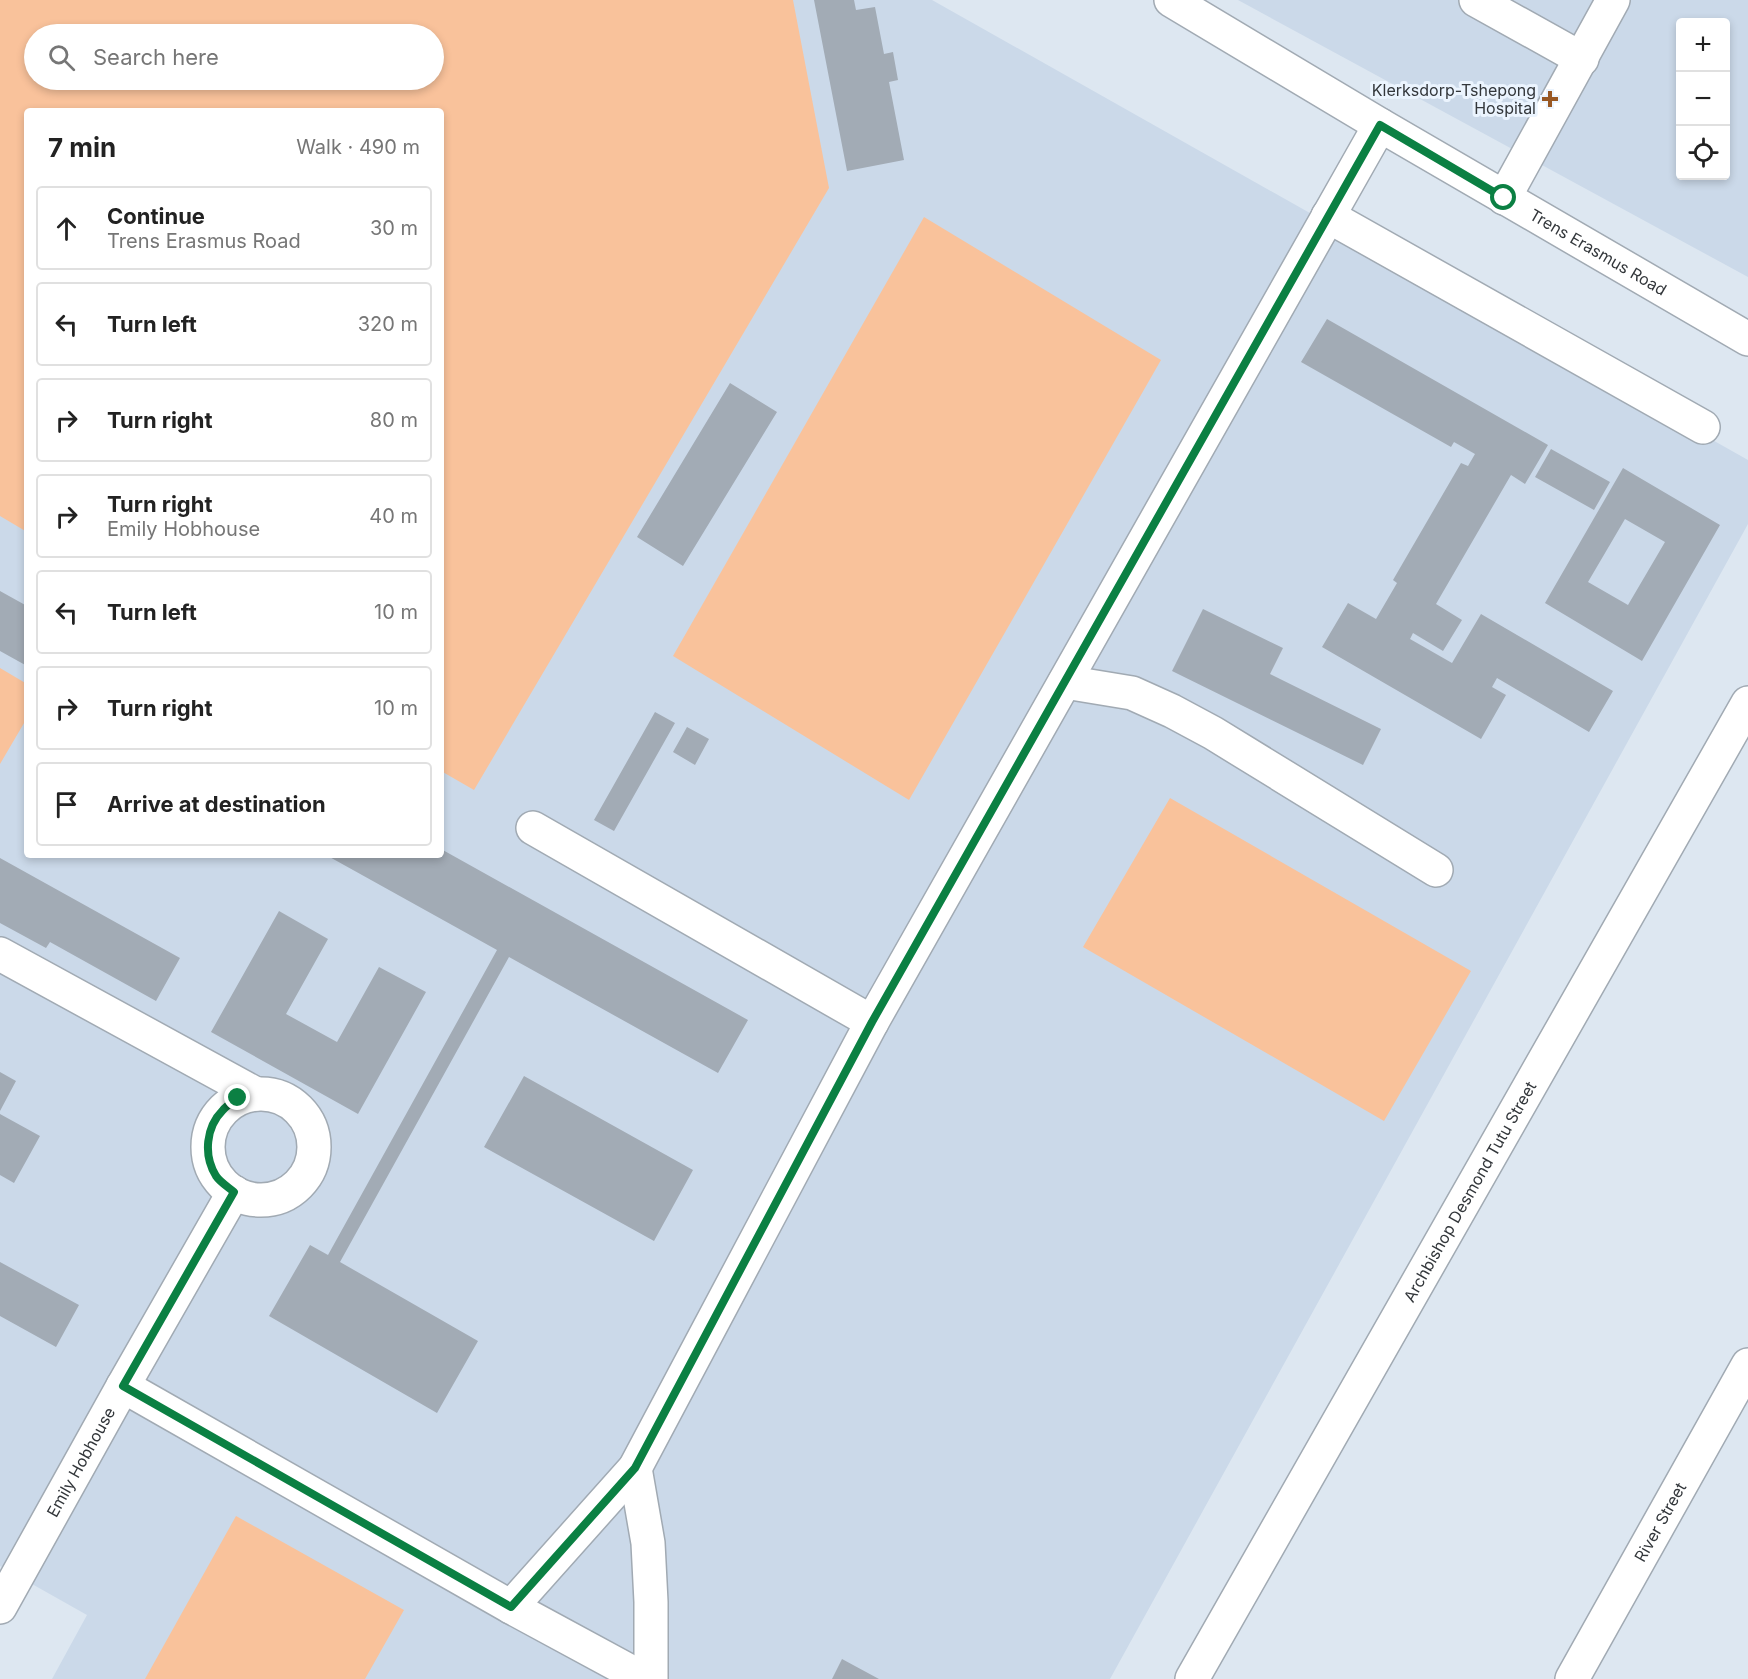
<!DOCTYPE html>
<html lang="en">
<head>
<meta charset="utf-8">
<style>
  body { margin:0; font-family:Inter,sans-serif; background:#f6f6f6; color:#222 }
  .controls { position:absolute; right:18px; top:18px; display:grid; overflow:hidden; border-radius:6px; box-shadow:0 3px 9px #0003 }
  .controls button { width:54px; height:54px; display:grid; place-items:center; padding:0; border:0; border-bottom:2px solid #e0e0e0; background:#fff; color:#222; font:30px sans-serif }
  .stop { position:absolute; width:18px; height:18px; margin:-14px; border:4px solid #0b8043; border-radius:50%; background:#fff }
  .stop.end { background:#0b8043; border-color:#fff; box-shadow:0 2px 6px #0008 }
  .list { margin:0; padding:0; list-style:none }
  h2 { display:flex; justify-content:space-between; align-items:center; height:78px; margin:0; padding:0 24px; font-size:26px }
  h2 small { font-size:20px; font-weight:400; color:#767676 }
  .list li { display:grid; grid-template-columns:39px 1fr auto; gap:18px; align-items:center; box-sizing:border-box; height:84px; margin:0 12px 12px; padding:0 12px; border:2px solid #e0e0e0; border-radius:6px }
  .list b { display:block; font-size:22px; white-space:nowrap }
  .list p { margin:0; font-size:20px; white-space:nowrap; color:#767676 }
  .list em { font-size:20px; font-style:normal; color:#767676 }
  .icon { flex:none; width:33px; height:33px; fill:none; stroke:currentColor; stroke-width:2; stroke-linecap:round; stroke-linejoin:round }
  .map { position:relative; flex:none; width:1748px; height:1679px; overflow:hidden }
  .search { position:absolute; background:#fff; box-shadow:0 3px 9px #0003; left:24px; top:24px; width:420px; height:66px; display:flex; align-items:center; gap:15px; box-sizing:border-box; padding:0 21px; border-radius:33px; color:#767676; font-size:22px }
  .panel { position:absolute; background:#fff; box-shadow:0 3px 9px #0003; left:24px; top:108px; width:420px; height:750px; border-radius:6px }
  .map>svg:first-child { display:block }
  .built { fill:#cbd9e9; fill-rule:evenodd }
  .green { fill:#f9c29b; fill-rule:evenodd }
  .building { fill:#a2abb5; fill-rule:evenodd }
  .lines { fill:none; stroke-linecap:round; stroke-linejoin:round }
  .minor-casing { stroke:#a1aab3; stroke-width:36 }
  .minor { stroke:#fff; stroke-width:33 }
  .route { stroke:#0b8043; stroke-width:8 }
  .poi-dot { fill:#985722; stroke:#ebf4fe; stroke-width:2 }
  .labels { text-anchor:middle; stroke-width:6; stroke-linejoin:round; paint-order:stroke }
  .poi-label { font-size:16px; fill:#33373b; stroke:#ebf4fe; text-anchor:end }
  .street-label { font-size:16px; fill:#33373b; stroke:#ebf4fe }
</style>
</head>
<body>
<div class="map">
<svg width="1748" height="1679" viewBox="0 0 1748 1679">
  <rect width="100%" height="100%" fill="#dde7f1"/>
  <path class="built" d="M0,0H932L1748,460V524L1110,1679H52L87,1615L0,1566ZM34,34H434V80H34ZM27,111H441V855H27Z
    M1238,0H1748V277ZM1680,22H1726V176H1680Z"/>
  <path class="green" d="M0,0H793L829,188L474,790L441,771V111H27V532L0,516ZM34,34H434V80H34Z
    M924,217L1161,360L909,800L673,656Z
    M0,668L27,684V718L0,764Z
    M1170,798L1471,971L1384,1121L1083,947Z
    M236,1516L404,1610L365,1679H145Z"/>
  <path class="building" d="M814,0H854L856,10L875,7L884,54L893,52L898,80L889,82L904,160L847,171Z
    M1327,319L1548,445L1525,484L1511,475L1436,604L1462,620L1443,651L1413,633L1410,639L1452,663L1481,614L1613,691L1589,732L1497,678L1492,687L1506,695L1481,739L1322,647L1348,603L1376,619L1397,583L1393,580L1461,463L1468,466L1475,454L1454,442L1451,447L1301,362Z
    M730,383L777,412L683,566L637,537Z
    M1551,449L1610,482L1594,510L1535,477Z
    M1623,468L1720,525L1642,661L1545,603ZM1625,519L1665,542L1628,605L1588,582Z
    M0,591L27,606V666L0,651Z
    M1203,609L1283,648L1270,674L1381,729L1363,765L1172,671Z
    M655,712L675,723L614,831L594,820Z
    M687,727L709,739L695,765L673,752Z
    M441,849L748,1020L718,1073L509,957L340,1262L478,1341L437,1413L269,1316L310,1245L328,1255L497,950L326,855H441Z
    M0,858L180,958L156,1001L50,942L46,948L0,923Z
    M279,911L328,939L286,1014L337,1042L379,967L426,992L358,1114L211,1032Z
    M0,1072L16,1081L0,1111Z
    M524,1076L693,1170L654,1241L484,1147Z
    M0,1114L40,1136L14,1183L0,1175Z
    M0,1262L79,1305L56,1347L0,1316Z
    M842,1659L879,1679H832Z"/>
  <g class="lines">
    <g class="minor-casing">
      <g id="minor">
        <path id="s1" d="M1171,0L1380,125L1748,339"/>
        <path d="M1476,0L1582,59"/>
        <path d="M1504,198L1613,0"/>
        <path d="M1328,216L1703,427"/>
        <path d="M1065,682L1132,693L1172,711L1213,733L1436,870"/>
        <path d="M533,828L872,1022"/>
        <path d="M0,954L256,1094"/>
        <circle cx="261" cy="1147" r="53"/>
        <path d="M123,1386L511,1607L644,1679"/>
        <path d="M635,1468L648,1543L651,1602V1679"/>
        <path id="s2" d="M0,1607L123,1386L234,1192"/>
        <path d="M511,1607L635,1468L872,1022L1380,125"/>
        <path id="s3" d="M1192,1679L1748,703"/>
        <path id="s4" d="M1572,1679L1748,1365"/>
      </g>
    </g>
    <use href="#minor" class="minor"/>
  </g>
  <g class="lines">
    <path class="route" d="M238,1098C233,1102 227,1105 223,1110C206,1127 203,1155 216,1176C220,1182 228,1187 234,1192L123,1386L511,1607L635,1468L872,1022L1380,125L1504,198"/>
  </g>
  <path class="poi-dot" d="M1547 90h6v6h6v6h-6v6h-6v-6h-6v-6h6z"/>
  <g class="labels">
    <g class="poi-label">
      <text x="1536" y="96">Klerksdorp-Tshepong<tspan x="1536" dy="18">Hospital</tspan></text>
    </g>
    <g class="street-label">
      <text dy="6" stroke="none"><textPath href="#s1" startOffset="496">Trens Erasmus Road</textPath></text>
      <text dy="6" stroke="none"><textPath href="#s3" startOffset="561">Archbishop Desmond Tutu Street</textPath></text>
      <text dy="6" stroke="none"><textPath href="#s2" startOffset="166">Emily Hobhouse</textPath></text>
      <text dy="6" stroke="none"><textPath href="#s4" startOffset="180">River Street</textPath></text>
    </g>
  </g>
</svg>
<div class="controls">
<button>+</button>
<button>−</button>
<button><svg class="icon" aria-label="locate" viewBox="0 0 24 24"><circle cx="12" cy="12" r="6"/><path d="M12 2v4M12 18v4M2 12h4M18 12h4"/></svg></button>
</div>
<div class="stop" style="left:1504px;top:198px"></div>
<div class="stop end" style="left:238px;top:1098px"></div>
<div class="search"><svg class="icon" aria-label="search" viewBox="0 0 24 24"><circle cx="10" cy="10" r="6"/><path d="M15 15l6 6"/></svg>Search here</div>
<section class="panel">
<h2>7 min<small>Walk · 490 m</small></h2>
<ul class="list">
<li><svg class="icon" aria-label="ahead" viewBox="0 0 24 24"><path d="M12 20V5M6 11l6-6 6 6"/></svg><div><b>Continue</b><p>Trens Erasmus Road</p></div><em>30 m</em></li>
<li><svg class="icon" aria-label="left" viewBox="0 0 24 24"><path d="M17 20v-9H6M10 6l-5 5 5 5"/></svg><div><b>Turn left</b></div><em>320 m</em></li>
<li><svg class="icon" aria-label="right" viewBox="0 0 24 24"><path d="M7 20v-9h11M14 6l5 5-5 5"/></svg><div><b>Turn right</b></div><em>80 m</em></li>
<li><svg class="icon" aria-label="right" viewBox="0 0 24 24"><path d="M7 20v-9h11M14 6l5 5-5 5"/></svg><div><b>Turn right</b><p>Emily Hobhouse</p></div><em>40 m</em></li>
<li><svg class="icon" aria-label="left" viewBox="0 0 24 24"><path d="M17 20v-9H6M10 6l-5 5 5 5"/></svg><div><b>Turn left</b></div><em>10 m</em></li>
<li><svg class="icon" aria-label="right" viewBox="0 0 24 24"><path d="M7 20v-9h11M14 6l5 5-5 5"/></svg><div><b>Turn right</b></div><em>10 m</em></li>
<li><svg class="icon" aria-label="arrive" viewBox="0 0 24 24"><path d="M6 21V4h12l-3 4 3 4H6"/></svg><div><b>Arrive at destination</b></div></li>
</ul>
</section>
</div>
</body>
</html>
